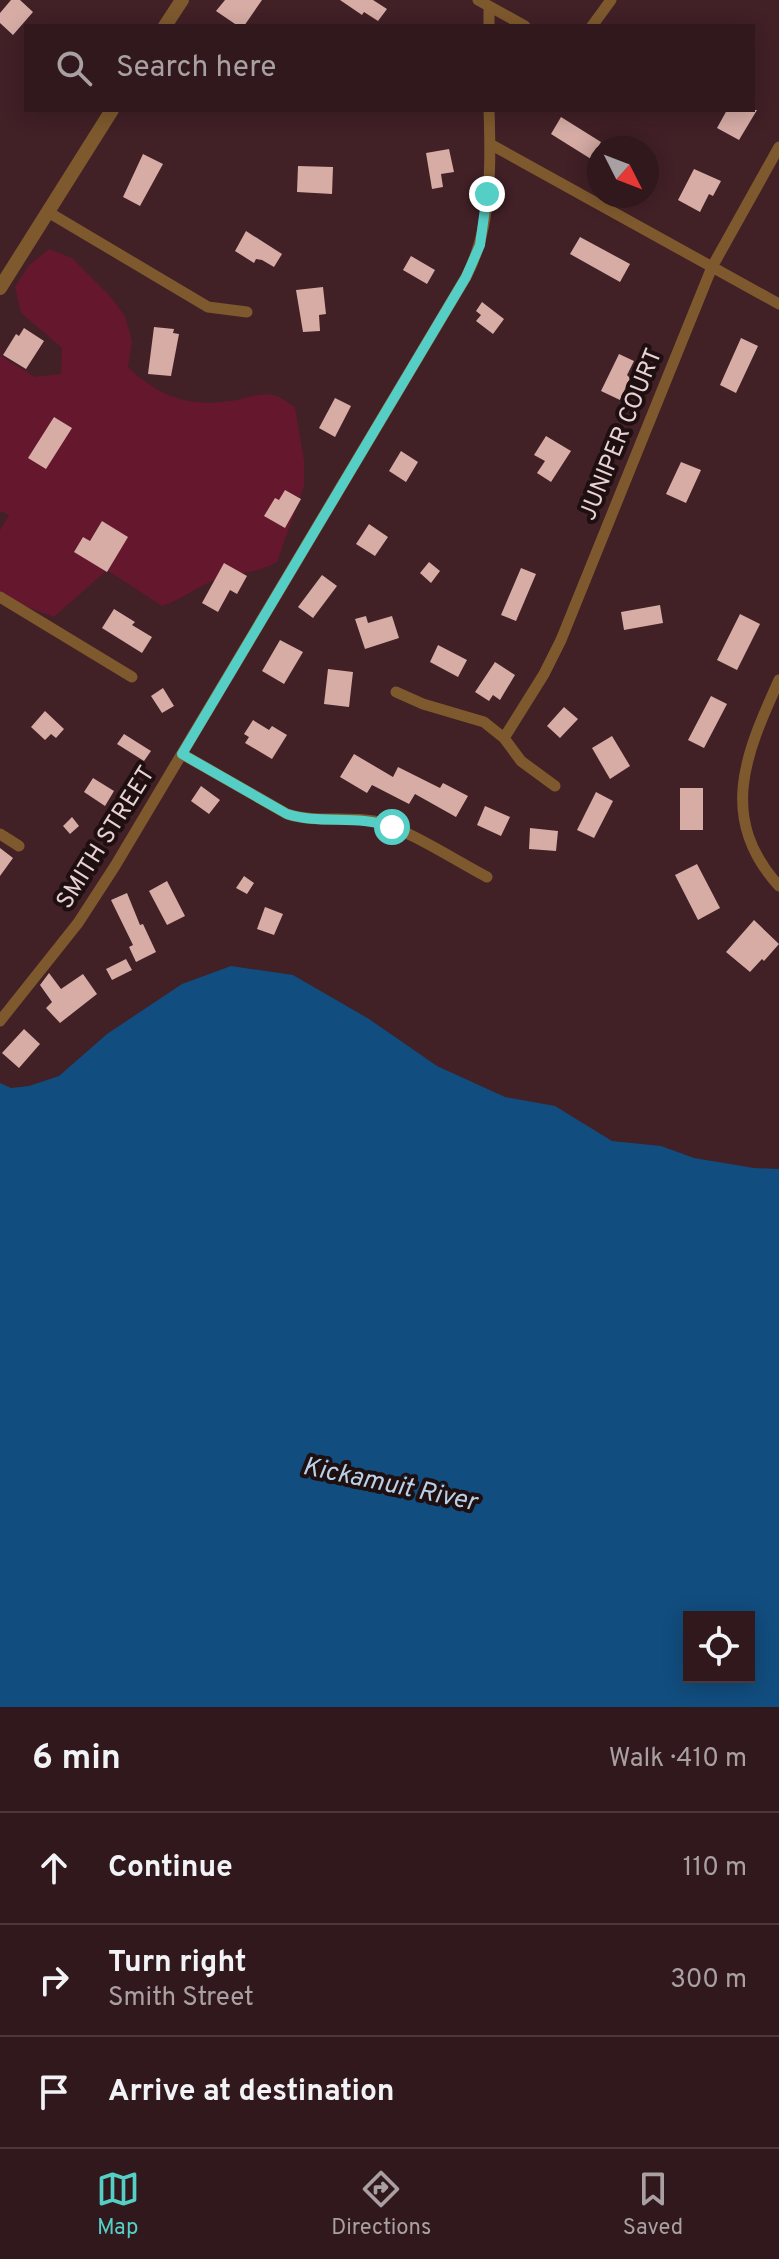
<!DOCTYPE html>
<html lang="en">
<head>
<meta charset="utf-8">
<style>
  body { margin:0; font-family:Overpass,sans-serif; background:#3d2529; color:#f1f3f6 }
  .controls { position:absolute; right:24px; bottom:24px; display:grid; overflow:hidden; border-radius:0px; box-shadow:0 4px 20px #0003 }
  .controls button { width:72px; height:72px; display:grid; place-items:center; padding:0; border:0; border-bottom:2px solid #4c373b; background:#31181c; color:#f1f3f6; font:40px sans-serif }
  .compass { position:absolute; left:587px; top:136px; width:72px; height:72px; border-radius:50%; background:#31181c; box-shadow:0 4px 20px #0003; rotate:132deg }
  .stop { position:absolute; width:24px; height:24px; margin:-18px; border:6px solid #55cec5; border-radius:50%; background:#fff }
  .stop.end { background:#55cec5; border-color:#fff; box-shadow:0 2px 8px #0008 }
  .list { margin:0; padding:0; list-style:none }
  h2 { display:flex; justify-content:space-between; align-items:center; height:104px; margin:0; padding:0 32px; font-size:34px }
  h2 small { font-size:26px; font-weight:400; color:#a8a0a3 }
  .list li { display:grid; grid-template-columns:52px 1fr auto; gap:24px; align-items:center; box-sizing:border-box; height:112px; padding:0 32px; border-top:2px solid #4c373b }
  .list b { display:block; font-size:30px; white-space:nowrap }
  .list p { margin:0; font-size:26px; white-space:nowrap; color:#a8a0a3 }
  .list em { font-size:26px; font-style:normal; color:#a8a0a3 }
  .icon { flex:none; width:44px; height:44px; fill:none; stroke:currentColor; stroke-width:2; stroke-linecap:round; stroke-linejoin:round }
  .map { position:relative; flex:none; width:779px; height:1707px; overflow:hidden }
  .search { position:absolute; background:#31181c; box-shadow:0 4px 20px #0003; left:24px; right:24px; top:24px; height:88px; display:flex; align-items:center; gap:20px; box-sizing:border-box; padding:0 28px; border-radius:0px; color:#a8a0a3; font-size:30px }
  .sheet { height:440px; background:#31181c }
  nav { display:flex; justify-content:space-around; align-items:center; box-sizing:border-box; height:112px; border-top:2px solid #4c373b; background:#31181c; font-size:22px; color:#a8a0a3 }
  nav a { display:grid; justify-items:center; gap:4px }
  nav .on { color:#55cec5 }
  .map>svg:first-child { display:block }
  .green { fill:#65172d }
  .water { fill:#114d7e; fill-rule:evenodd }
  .building { fill:#d6aca5 }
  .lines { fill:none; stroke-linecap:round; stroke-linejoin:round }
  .minor { stroke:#7e592e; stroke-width:11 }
  .tertiary { stroke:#7e592e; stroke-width:14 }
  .route { stroke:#55cec5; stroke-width:10 }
  .labels { text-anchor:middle; stroke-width:8; stroke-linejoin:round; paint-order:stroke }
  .street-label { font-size:24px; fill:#e9d2d5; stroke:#1e0f11 }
  .water-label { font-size:26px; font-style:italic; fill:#bad0e7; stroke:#1e0f11 }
</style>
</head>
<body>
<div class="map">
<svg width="779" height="1707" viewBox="0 0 779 1707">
  <rect width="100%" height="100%" fill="#412026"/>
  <path class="green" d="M49,249L72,258L110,296L125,316L132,341L128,367C160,398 192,408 236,400C246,398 263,392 273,395C280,396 288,403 295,407L304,460V486L277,562C255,575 230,572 208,583C192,590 179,601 162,606L107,570L54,617L24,606L0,592V530L9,515L0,511V342L1,356L35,377L61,374L62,348L21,313L15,287L29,265Z"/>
  <path class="water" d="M231,966L293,975L369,1019L437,1066L505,1097L555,1106L612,1141L661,1146L694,1158L754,1168L779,1169V1707H0V1083L11,1088L29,1086L59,1076L107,1034L182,984ZM689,1617H749V1677H689Z"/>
  <path class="building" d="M11,0H20L33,12L13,35L0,23V13Z
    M225,0H262L244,26H238L216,11Z
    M340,0H373L387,9L378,21L364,12L362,15Z
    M727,110H757L739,140L717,128Z
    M561,117L601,142L591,159L551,134Z
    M449,149L454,172L441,174L443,187L432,189L426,153Z
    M143,154L163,164L140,206L123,197Z
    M298,166L333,167L332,194L297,192Z
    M694,169L721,181L713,196L709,194L700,212L678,200Z
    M246,231L282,254L274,267L262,260L256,259L254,263L235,251Z
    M580,237L630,264L620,282L570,254Z
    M411,256L435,270L427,284L403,270Z
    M323,287L326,314L319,315L320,331L303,332L296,290Z
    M482,302L504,319L493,334L476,321L481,315L476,311Z
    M154,327L174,329L173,333L179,334L171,376L148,374Z
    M24,328L44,341L26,369L3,355L16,334L19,336Z
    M741,338L758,346L736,393L720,385Z
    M619,354L634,361L627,375L630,378L620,400L601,391Z
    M335,398L351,406L335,437L319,428Z
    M54,417L72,428L46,469L28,458Z
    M546,436L571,451L551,482L537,473L545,461L534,455Z
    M401,451L418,462L406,482L389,471Z
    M681,462L701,470L686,503L666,494Z
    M285,490L301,499L285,528L264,516L275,498L279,500Z
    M102,521L128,537L107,572L74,552L83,537L90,541Z
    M369,524L388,537L375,556L356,544Z
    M429,562L440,571L431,583L420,573Z
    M224,563L247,576L237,594L230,590L218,612L202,603Z
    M521,568L536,574L516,621L501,615Z
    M322,575L337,586L313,618L298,607Z
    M660,605L663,623L624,630L621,612Z
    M114,609L135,622L132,625L152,637L142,653L102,628Z
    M740,614L760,624L737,670L717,660Z
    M366,616L368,623L392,616L399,638L365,649L355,619Z
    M280,640L303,652L284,684L262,671Z
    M438,645L467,660L458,677L430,662Z
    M495,662L515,675L500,700L493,695L489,701L475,692Z
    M328,669L353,672L349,707L324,704Z
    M163,688L174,706L162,713L151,696Z
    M711,696L727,704L704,748L688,740Z
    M564,707L578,719L560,738L547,726Z
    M45,711L64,729L56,738L51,734L45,740L31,727Z
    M253,720L269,730L272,726L287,735L272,759L245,743L249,737L244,734Z
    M124,734L151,751L144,761L117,744Z
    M612,736L630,766L610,779L592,748Z
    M354,754L393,777L398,767L440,788L443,783L468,796L456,817L415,794L409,804L372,785L367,793L340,777Z
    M93,778L114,791L105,806L84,792Z
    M201,786L220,800L209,814L191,801Z
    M680,788H703V830H680Z
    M596,792L613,801L594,838L577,830Z
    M485,806L510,817L501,836L477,825Z
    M72,817L79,826L70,834L63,826Z
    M530,828L558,831L556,851L529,849Z
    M0,848L13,858L0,876Z
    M697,864L720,908L698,920L675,875Z
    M244,876L254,883L247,894L236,888Z
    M167,881L185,916L167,925L149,891Z
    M127,893L140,925L143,924L156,952L136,962L129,947L133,945L111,900Z
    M265,907L283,914L274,935L257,929Z
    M754,920L779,944L764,961L762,959L750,972L726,952Z
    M126,959L132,970L112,980L106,969Z
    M49,973L61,989L83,974L97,994L60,1023L46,1008L52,1002L40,985Z
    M24,1029L40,1044L19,1068L2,1053Z"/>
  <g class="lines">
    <path class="minor" d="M478,0L525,26
      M489,26V7
      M592,26L611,0
      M490,144L779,304
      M48,212L208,307L247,312
      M0,597L132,677
      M779,680C746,753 717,818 779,886
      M396,692L423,704L484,722L504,738L521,761L555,786
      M504,738L544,674L561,640L712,267L779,147
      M182,754L287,814C315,823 345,816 374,821C404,827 458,862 487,877
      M0,834L19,846
      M0,1021L78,923L115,866L466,277C492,228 491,165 489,110"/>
    <path class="tertiary" d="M165,26L182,0
      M0,288L112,110"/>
  </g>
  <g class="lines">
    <path class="route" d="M392,827C357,814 321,825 287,814L182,754L466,277L480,245L487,194"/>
  </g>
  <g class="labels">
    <g class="street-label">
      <text transform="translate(620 434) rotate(-68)" y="8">JUNIPER COURT</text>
      <text transform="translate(105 837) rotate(-58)" y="8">SMITH STREET</text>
    </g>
    <g class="water-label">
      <text transform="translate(390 1483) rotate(12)" y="9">Kickamuit River</text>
    </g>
  </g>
</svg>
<div class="controls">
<button><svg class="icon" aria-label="locate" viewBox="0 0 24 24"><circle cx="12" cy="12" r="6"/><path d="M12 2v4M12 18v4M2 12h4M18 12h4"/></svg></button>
</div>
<svg class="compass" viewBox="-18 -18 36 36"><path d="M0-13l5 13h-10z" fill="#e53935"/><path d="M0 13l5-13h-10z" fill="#a8a0a3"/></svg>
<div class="stop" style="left:392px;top:827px"></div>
<div class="stop end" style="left:487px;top:194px"></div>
<div class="search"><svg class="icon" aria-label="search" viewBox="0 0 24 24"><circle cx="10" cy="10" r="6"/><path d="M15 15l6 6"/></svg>Search here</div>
</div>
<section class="sheet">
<h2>6 min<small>Walk · 410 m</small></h2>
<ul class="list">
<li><svg class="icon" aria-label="ahead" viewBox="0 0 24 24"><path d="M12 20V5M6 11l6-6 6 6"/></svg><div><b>Continue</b></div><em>110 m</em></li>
<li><svg class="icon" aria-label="right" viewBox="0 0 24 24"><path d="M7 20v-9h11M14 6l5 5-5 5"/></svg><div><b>Turn right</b><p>Smith Street</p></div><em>300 m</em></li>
<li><svg class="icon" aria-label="arrive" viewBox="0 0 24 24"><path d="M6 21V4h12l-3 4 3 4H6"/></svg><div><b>Arrive at destination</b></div></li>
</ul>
</section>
<nav>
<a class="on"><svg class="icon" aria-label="map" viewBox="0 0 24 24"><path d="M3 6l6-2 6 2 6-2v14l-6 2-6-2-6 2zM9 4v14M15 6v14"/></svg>Map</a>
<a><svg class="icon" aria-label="directions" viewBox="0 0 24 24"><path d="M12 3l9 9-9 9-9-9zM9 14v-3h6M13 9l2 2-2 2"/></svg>Directions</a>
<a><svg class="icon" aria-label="saved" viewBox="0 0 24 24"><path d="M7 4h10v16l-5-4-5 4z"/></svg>Saved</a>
</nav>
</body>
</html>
